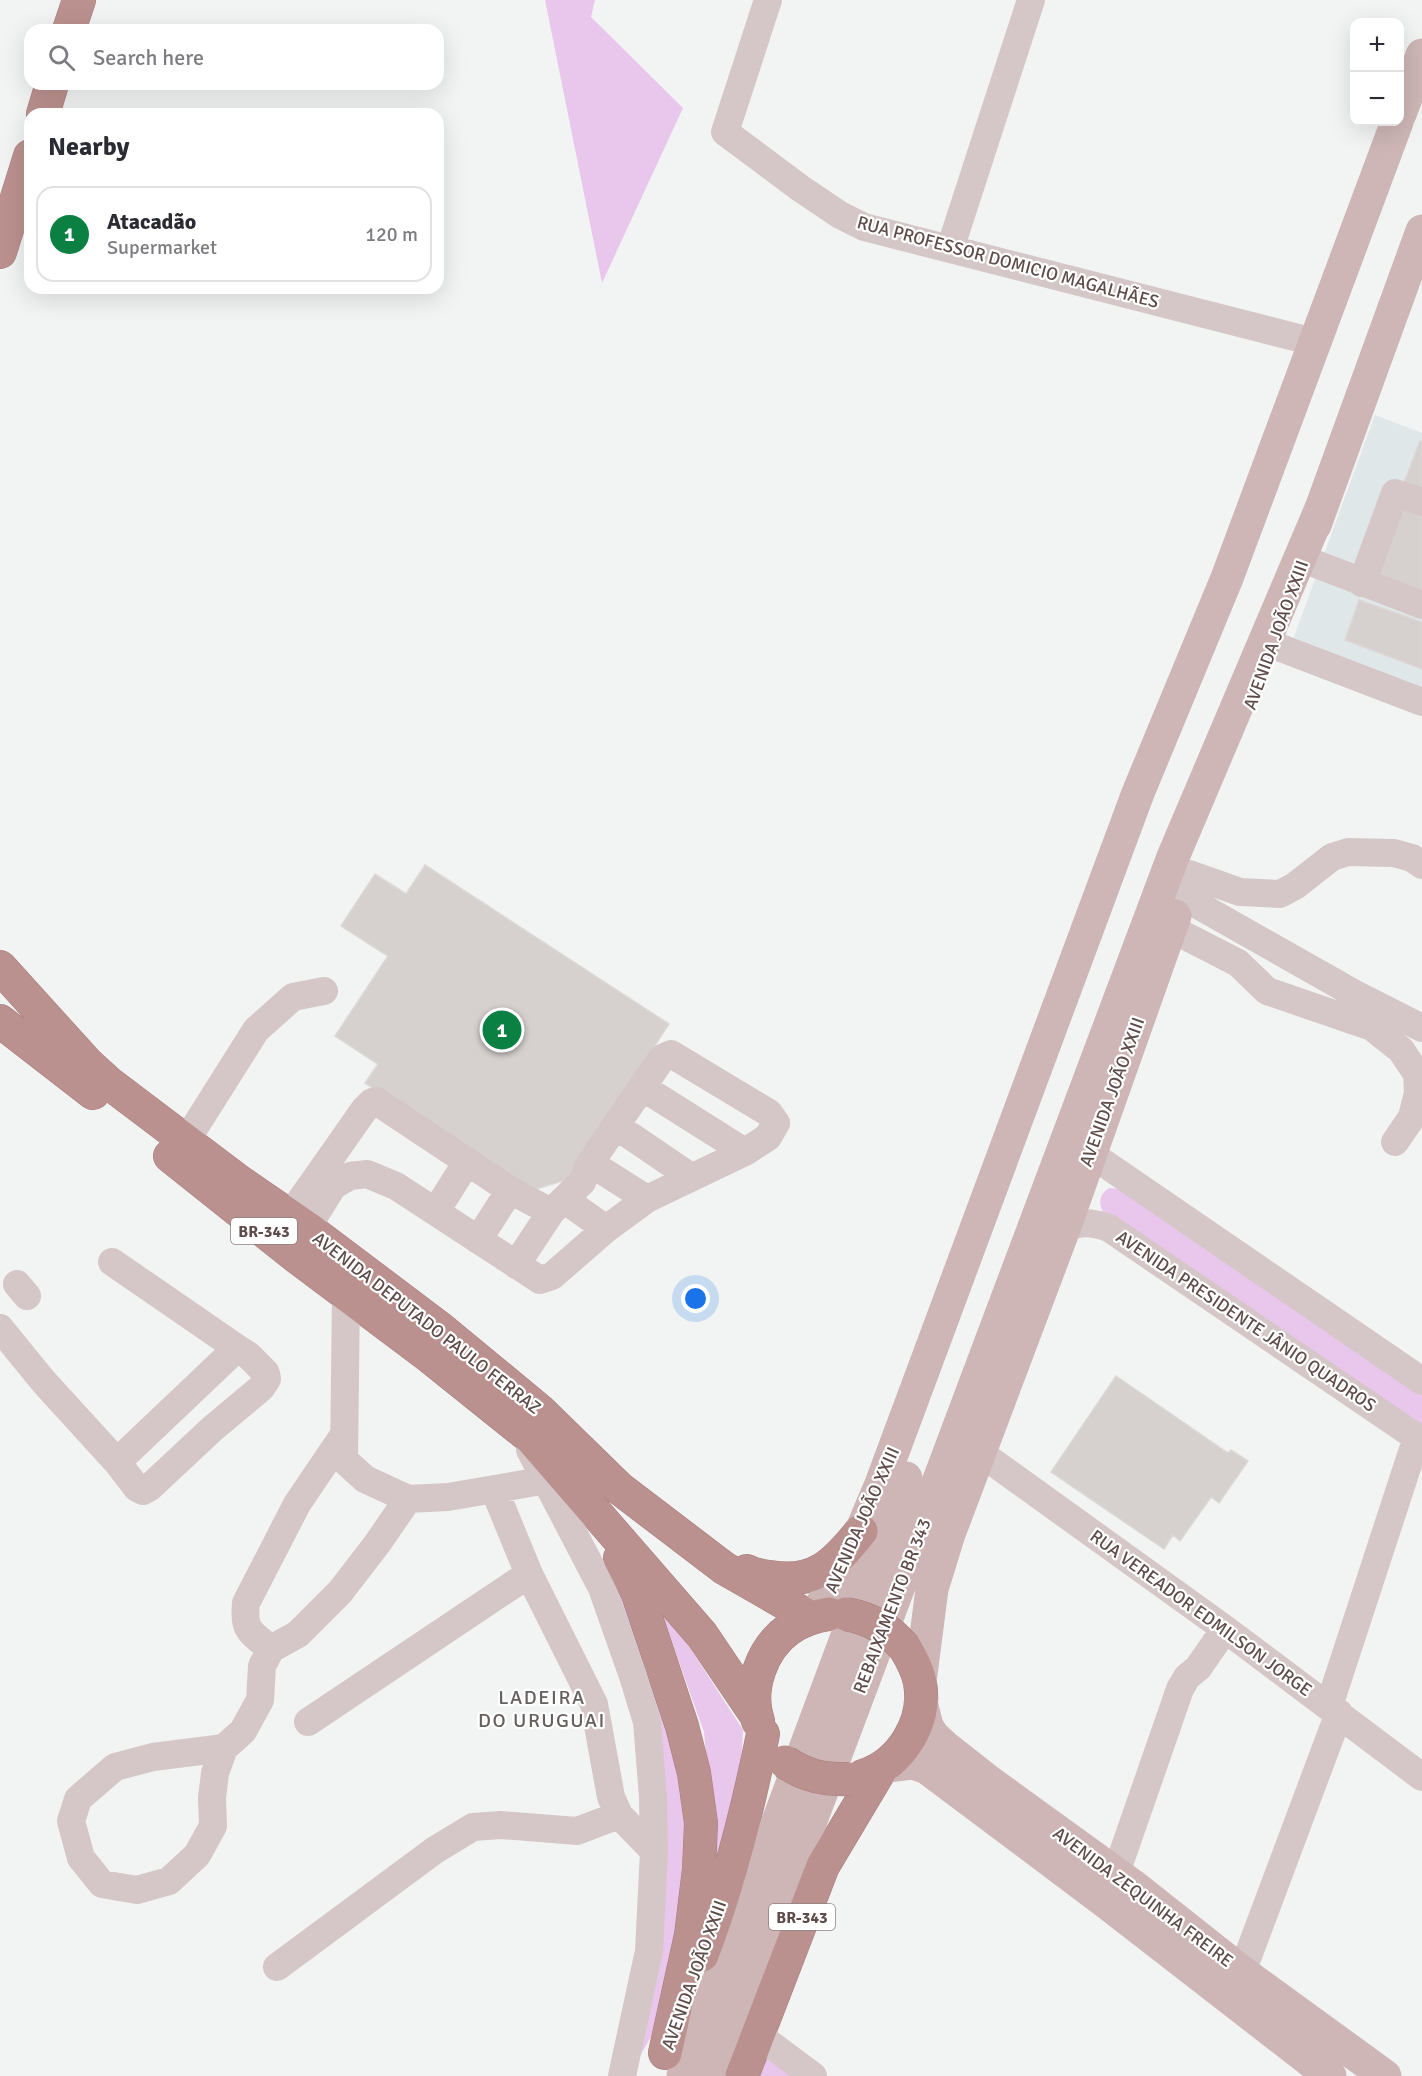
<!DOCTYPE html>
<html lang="en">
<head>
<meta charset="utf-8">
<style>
  body { margin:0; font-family:Signika,sans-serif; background:#f2f2f3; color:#2b2b33 }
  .controls { position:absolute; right:18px; top:18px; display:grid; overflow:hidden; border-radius:12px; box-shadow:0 6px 24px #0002 }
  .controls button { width:54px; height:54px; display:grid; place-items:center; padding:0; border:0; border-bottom:2px solid #e1e1e2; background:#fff; color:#2b2b33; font:30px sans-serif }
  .you { position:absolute; left:696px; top:1299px; width:21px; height:21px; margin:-15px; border:4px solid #fff; border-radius:50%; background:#1a73e8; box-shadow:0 0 0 9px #1a73e833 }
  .badge { display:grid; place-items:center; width:39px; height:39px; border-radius:50%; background:#0b8043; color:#fff; font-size:20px; font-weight:700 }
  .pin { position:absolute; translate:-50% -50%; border:3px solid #fff; box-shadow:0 2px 6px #0006 }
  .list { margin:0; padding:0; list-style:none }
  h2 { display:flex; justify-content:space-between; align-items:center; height:78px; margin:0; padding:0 24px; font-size:26px }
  h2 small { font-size:20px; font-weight:400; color:#7c7c81 }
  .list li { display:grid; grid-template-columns:39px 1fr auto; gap:18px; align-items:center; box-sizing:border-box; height:96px; margin:0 12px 12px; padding:0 12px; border:2px solid #e1e1e2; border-radius:18px }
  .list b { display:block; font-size:22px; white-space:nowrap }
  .list p { margin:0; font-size:20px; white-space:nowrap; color:#7c7c81 }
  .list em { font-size:20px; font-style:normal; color:#7c7c81 }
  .icon { flex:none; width:33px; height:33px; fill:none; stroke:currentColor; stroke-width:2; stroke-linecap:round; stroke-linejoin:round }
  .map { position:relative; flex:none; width:1422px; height:2076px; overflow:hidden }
  .search { position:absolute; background:#fff; box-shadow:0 6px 24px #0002; left:24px; top:24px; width:420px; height:66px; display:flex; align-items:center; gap:15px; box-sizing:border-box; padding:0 21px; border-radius:18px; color:#7c7c81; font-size:22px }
  .panel { position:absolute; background:#fff; box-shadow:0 6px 24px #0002; left:24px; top:108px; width:420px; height:186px; border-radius:18px }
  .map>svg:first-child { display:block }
  .commercial { fill:#e0e7e9 }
  .green { fill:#e9c6ec }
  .building { fill:#d6d1cf; stroke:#dcd8d7; stroke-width:1.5 }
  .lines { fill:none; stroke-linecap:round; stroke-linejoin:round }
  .highway-casing { stroke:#a77d7a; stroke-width:34 }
  .minor { stroke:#d5c7c7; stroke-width:28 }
  .major { stroke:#cdb6b5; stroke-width:33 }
  .highway { stroke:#bb918f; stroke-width:33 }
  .highway-bridge-casing { stroke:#a77d7a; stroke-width:34; stroke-linecap:butt }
  .highway-bridge { stroke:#bb918f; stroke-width:33 }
  .labels { text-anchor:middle; stroke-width:4.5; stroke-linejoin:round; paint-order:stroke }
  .shield { fill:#fff; stroke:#8e8281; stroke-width:1.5 }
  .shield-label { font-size:16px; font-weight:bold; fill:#5e4c4b }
  .street-label { font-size:18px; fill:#5e4c4b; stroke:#fff }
  .neighbourhood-label { font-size:20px; letter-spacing:1.5px; fill:#66605f; stroke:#fff }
</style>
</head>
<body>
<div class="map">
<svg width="1422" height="2076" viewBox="0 0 1422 2076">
  <rect width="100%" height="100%" fill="#f2f4f3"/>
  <path class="commercial" d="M1375,415L1422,433V691L1291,645Z"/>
  <path class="green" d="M545,0H595L591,17L683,108L602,283Z
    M1109,1188L1120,1189L1422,1392V1429L1104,1214C1098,1203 1099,1195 1109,1188Z
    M611,1577L637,1629L682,1784L688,1880L652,2035L633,2068L663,1887Z
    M654,1592L743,1730L738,1816L717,1883L704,1732Z
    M766,2052L798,2076H757Z"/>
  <path class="building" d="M1420,441H1422V492L1403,485Z
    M1396,496L1422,505V601L1365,580Z
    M1359,600L1422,622V669L1345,640Z
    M425,865L669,1024L578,1163L582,1175L530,1191L365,1083L378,1064L335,1036L388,956L341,926L375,874L406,894Z
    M1116,1376L1228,1453L1231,1450L1248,1461L1219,1503L1211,1497L1180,1541L1173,1535L1164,1549L1051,1472Z"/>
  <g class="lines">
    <g class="highway-casing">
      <path id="highway" d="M69,30L79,0
        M43,114L52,84
        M0,252L30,156
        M0,967L87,1063L109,1083L240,1182L307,1228L441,1329L539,1410L619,1488L724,1568L811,1618
        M0,1021L93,1093
        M170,1156L298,1258L430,1357L531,1438L702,1635L756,1715
        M620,1558L638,1594L682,1726L694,1773L701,1823L699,1869L691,1935L665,2053
        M747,1571C754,1575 762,1576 770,1577C814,1585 835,1564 861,1531
        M758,1721C747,1689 762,1648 789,1629C801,1621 815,1616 829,1614
        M863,1776C901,1764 927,1722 920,1683C918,1670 911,1658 905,1648
        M702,1955C729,1884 748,1809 763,1734
        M742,2076L823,1866L882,1767"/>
    </g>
    <path class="minor" d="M768,0L725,132L800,188L840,215L864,227L1314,342
      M950,249L1031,0
      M1303,559L1422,605
      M1362,583L1395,493L1422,502
      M1273,645L1422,702
      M1189,874L1240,892L1280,894L1295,886L1332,857L1348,852L1394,853L1412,858L1422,865
      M1182,896L1355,994L1422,1028
      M1170,928L1238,963L1267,991L1372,1027L1401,1050L1417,1074L1418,1093L1412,1117L1395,1142
      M642,1087L745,1152
      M616,1126L691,1177
      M186,1141L256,1030L293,997L324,991
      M1093,1148L1098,1159L1422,1381
      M590,1163L647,1199
      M565,1200L606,1229
      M436,1211L467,1162
      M289,1217L364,1110L372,1102L376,1101L510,1190L551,1212L582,1182L590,1163L662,1058L671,1054L769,1113L776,1123L768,1137L745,1152L647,1199L606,1229L552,1276L540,1280L396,1186L367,1174L350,1176L333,1186L307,1228
      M1064,1229C1080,1221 1092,1222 1109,1228L1422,1441
      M478,1240L510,1190
      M112,1262L237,1348
      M516,1265L551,1212
      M17,1284L27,1296
      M346,1293L344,1460L365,1479L408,1499L448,1497L547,1480
      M0,1328L44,1382L117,1462L237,1348L248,1355L266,1373L267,1379L261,1388L212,1429L150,1487L143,1491L137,1488L117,1462
      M530,1450L602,1588L633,1676L647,1722L653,1797L654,1851L649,1951L622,2076
      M979,1452L1225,1629L1422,1777
      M494,1489L529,1574L594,1704L611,1797L619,1815L654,1851
      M271,1649C251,1632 243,1632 246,1603L297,1504L343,1436
      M1329,1706L1417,1437
      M308,1722L529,1574
      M224,1748L153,1757L115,1767L78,1799L71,1821L81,1858L102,1884L137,1890L169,1881L197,1855L213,1826L212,1798L215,1773L224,1748L243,1731L260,1700L262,1666L271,1649L298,1634L340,1592L377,1544L408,1499
      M1116,1873L1180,1689L1187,1677L1198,1668L1225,1629
      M277,1967L435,1850L473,1827L501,1825L577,1831L619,1815
      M1242,1972L1339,1713
      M758,2035L813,2076"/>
    <path class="major" d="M1400,114L1422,55
      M1315,525L1422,231
      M811,1618C844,1580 861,1530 881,1484L1138,793L1227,578L1397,122
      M920,1682L932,1589L949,1534L1064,1229L1175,916
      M921,1702L927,1726L933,1736L945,1747L987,1780L1132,1885L1242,1972L1385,2076
      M882,1767L913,1763L927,1768L1107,1903L1330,2076
      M683,2076L906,1478
      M715,2076L1173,857L1322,506"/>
    <use href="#highway" class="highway"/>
    <g class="highway-bridge-casing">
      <path id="highway-bridge" d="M846,1614C871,1619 888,1628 905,1648
        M785,1762C806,1776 824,1780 849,1779"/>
    </g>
    <use href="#highway-bridge" class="highway-bridge"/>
  </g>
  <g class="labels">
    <g class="shield">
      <rect x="231" y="1218" width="66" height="26" rx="4.5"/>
      <rect x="769" y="1904" width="66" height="26" rx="4.5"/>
    </g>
    <g class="shield-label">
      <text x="264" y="1237">BR-343</text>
      <text x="802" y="1923">BR-343</text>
    </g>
    <g class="street-label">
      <text transform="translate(1008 262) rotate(15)" y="6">RUA PROFESSOR DOMICIO MAGALHÃES</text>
      <text transform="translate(1276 635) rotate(-70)" y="6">AVENIDA JOÃO XXIII</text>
      <text transform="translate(1112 1092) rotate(-70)" y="6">AVENIDA JOÃO XXIII</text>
      <text transform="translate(1246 1321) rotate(34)" y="6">AVENIDA PRESIDENTE JÂNIO QUADROS</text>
      <text transform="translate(427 1323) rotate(38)" y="6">AVENIDA DEPUTADO PAULO FERRAZ</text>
      <text transform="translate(862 1520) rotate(-66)" y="6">AVENIDA JOÃO XXIII</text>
      <text transform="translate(892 1606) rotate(-69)" y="6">REBAIXAMENTO BR 343</text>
      <text transform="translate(1201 1613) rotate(36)" y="6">RUA VEREADOR EDMILSON JORGE</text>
      <text transform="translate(1143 1897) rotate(37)" y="6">AVENIDA ZEQUINHA FREIRE</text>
      <text transform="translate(694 1975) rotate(-70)" y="6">AVENIDA JOÃO XXIII</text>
    </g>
    <g class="neighbourhood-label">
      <text x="542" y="1704">LADEIRA<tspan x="542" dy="23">DO URUGUAI</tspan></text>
    </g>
  </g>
</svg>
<div class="controls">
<button>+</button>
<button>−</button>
</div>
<div class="you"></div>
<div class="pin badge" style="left:502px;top:1030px">1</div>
<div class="search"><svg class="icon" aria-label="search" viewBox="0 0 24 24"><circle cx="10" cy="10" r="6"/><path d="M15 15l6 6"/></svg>Search here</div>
<section class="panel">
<h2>Nearby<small></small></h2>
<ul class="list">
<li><span class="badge">1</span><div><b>Atacadão</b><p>Supermarket</p></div><em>120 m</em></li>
</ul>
</section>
</div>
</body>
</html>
